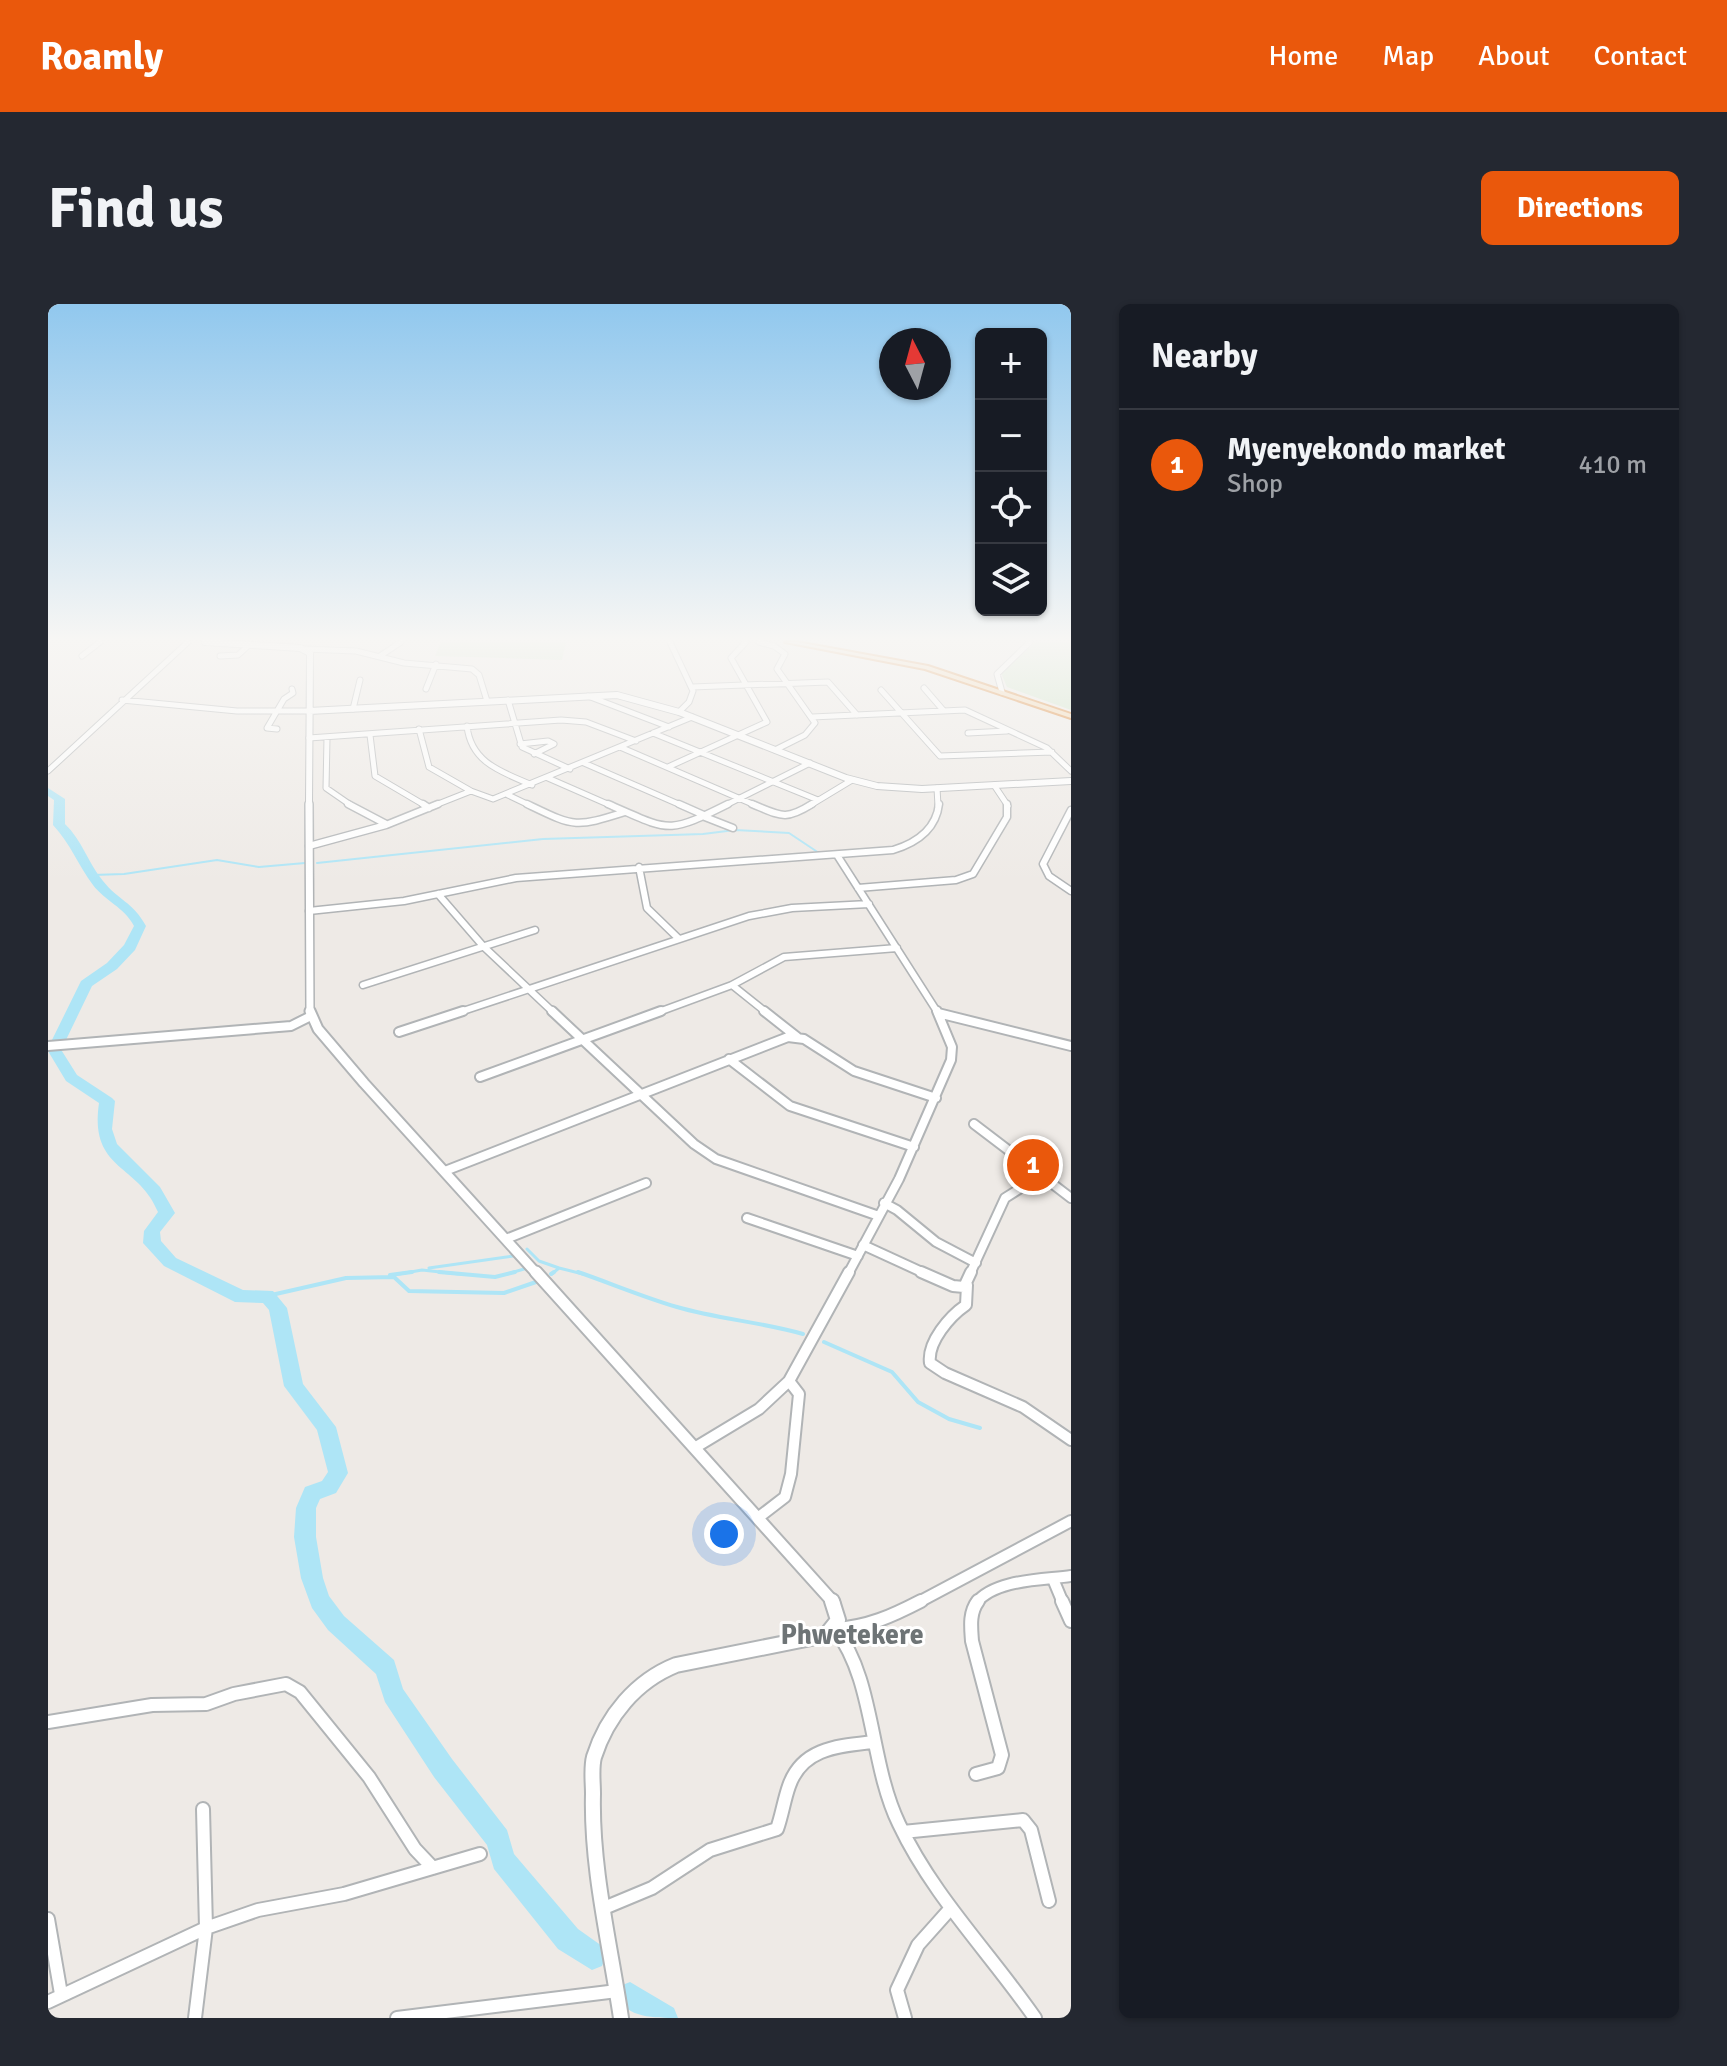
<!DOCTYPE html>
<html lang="en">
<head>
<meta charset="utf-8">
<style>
  body { margin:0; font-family:Signika,sans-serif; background:#242831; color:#f1f3f6 }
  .controls { position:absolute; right:24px; top:24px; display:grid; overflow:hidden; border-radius:12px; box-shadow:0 2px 6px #0004 }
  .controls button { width:72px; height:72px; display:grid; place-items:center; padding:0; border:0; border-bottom:2px solid #363941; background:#171b24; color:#f1f3f6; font:40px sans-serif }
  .compass { position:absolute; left:831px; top:24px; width:72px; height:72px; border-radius:50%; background:#171b24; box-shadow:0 2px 6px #0004; rotate:354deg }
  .you { position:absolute; left:676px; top:1230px; width:28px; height:28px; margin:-20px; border:6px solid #fff; border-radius:50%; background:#1a73e8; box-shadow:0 0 0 12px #1a73e833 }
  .badge { display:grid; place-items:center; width:52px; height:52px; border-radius:50%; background:#ea580c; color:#fff; font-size:26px; font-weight:700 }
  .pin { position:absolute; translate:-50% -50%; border:4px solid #fff; box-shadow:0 2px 8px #0006 }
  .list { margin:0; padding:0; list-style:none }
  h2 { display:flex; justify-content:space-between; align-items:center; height:104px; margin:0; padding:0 32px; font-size:34px }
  h2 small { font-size:26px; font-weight:400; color:#9ea1a6 }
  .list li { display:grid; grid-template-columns:52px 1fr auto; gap:24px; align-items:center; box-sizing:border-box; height:112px; padding:0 32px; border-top:2px solid #363941 }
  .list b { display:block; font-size:30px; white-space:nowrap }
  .list p { margin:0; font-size:26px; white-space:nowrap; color:#9ea1a6 }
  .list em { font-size:26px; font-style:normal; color:#9ea1a6 }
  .icon { flex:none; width:44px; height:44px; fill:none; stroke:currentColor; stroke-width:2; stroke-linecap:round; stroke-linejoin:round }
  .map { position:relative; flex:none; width:1023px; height:1714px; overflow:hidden; border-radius:12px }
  header { display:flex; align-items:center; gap:48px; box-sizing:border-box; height:112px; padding:0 40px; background:#ea580c; color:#fff }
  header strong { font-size:38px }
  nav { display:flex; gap:44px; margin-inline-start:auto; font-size:28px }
  .intro { display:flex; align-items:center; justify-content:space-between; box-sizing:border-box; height:192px; padding:0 48px }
  h1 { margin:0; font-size:56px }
  .button { padding:20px 36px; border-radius:12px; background:#ea580c; color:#fff; font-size:28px; font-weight:700 }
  main { display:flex; gap:48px; padding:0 48px }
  aside { flex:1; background:#171b24; border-radius:12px; box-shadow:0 2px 6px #0004 }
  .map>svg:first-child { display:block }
  .green { fill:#cbe3c5 }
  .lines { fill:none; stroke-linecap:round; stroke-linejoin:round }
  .stream-far2 { stroke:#aee5f6; stroke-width:2 }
  .stream-far1 { stroke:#aee5f6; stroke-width:3 }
  .stream { stroke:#aee5f6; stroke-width:4 }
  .river { fill:#aee5f6; fill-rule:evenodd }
  .minor-far4-casing { stroke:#b1b4b6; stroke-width:7 }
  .minor-far3-casing { stroke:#b1b4b6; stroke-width:9 }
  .minor-far2-casing { stroke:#b1b4b6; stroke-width:12 }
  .minor-far1-casing { stroke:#b1b4b6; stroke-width:14 }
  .minor-casing { stroke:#b1b4b6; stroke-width:16 }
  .tertiary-far4-casing { stroke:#b1b4b6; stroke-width:8 }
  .tertiary-far3-casing { stroke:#b1b4b6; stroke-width:10 }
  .tertiary-far2-casing { stroke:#b1b4b6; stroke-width:13 }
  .tertiary-far1-casing { stroke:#b1b4b6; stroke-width:15 }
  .tertiary-casing { stroke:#b1b4b6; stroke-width:18 }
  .trunk-casing { stroke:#db7719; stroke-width:4 }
  .minor-far4 { stroke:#fff; stroke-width:5 }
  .minor-far3 { stroke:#fff; stroke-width:6 }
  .minor-far2 { stroke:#fff; stroke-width:8 }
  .minor-far1 { stroke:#fff; stroke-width:10 }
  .minor { stroke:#fff; stroke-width:12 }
  .tertiary-far4 { stroke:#fff; stroke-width:6 }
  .tertiary-far3 { stroke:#fff; stroke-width:7 }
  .tertiary-far2 { stroke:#fff; stroke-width:9 }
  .tertiary-far1 { stroke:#fff; stroke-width:11 }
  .tertiary { stroke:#fff; stroke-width:14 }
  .trunk { fill:#f4d3a6; fill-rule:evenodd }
  .labels { text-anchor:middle; stroke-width:6; stroke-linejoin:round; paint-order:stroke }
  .near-neighbourhood-label { font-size:28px; font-weight:bold; fill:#6e7476; stroke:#fff }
</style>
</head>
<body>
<header>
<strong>Roamly</strong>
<nav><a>Home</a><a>Map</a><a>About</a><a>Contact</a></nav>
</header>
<div class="intro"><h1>Find us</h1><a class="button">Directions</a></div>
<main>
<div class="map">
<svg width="1023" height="1714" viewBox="0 0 1023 1714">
  <rect width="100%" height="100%" fill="#eeeae6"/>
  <path class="green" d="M393,338H518L514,356L387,352Z
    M988,338H1023V406L959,383L953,369Z"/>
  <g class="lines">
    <path class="stream-far2" d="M269,559L495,535L655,530L687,526L741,529L771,549
      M44,571L76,570L169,556L211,563L257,559"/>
    <path class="stream-far1" d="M479,945L491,957L511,964
      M381,964L465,952
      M351,970L374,966L411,970
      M459,970L476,965
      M504,970L511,964L535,970"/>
    <path class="stream" d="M391,968L447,973L467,968
      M530,968C562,979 595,993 629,1003C670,1015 713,1018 755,1030
      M503,970L506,968
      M342,971L364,968
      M219,992L298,974L346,973L361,987L456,989L488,978
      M776,1038L844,1068L870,1098L901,1115L932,1124"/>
    <path class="river" d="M0,484L17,495V520C34,536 40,559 55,577C70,596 85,598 98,622L87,646L69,665L44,682L17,738L10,742L3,738L33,677L59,659L76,641L86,622C76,603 57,597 45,581C30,561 22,539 5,521L6,496L0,492Z
      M7,743L12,744L29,771L64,794L67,797L64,825L69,840L112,883L127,909L112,928L113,937L128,954L195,986L225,987L239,1004L255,1080L288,1123L300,1169L288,1189L272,1195L268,1204V1233L275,1274L281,1292L296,1312L346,1356L355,1385L404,1455L459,1526L466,1550L530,1625L554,1642L558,1652L554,1662L544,1666L510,1645L446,1565L439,1541L386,1473L337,1398L328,1370L280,1326L264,1304L253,1274L246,1233L248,1204L257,1183L274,1177L280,1168L269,1126L236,1082L221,1006L215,999L187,998L116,962L95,939L96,927L110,908C90,859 41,867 51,799L18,777L0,747Z
      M582,1678L626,1704L630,1714C606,1714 579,1714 568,1692L572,1682Z"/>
    <g class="minor-far4-casing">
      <path id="minor-far4" d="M622,338L645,387L641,398L631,408
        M711,338L726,342L737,350L729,365L767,419L757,431L727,446
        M256,345L308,347L356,359L424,365L431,371L439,397
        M34,352L52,338
        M172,352L190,351L201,341
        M332,352L353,338
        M644,383L780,378L809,411
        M876,384L895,406
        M378,385L388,360
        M833,386L892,452L1004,448
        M954,388L949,370L982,338
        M540,392L621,423
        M74,396L189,407H261
        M460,396L474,443L522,465
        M305,405L312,376
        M764,413L917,406L999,444L1023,467
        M419,422C423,459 454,468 484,481
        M229,425L219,424L236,395L245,389L244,385
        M371,425L381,463L423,487L445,495L644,413
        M605,429L770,496
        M920,429L959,427
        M322,431L327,472L378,502
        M261,434L513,416L538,418L588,437
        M279,434L278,484L304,502
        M472,440L500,437L506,440L486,450
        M572,443L709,502
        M536,459L635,502
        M620,463L719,418L683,354L698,338
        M0,467L140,338
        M500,474L564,502
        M946,481L960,502
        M889,484L890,502
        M460,491L483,502
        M385,502L423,487
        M676,502L762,459
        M761,502L804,476"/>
    </g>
    <g class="minor-far3-casing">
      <path id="minor-far3" d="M300,500L338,520
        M375,500L381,504
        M479,500C527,523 526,524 577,508
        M560,500C622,527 618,531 680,500
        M631,500L658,512
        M704,500C733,512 737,517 764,500
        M1023,506L995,560L1001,572L1023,587
        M657,513L685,524
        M261,542L338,521L390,500
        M789,551L890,709
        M591,563L599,604L631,635
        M810,584L908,576L925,570L959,513V500
        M390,590L435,642L506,709
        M261,607L356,597L468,574L845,546C868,539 888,526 891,500
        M315,681L487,626
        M684,681L719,709
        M409,709L701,612L744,604L821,600
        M608,709L684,681L736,653L849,644"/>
    </g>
    <g class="minor-far2-casing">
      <path id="minor-far2" d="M504,707L646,840L668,855L828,911
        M716,707L749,733
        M890,709L1023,742
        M351,728L415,707
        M0,742L243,722L263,712
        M681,755L742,802L866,843
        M432,773L613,707
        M926,820L1023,894
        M397,867L740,733L756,735L806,767L888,794
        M836,899L849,906L888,938L928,959
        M699,914L810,952
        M458,935L598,879
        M815,941L878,970
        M800,970L851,875L903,756L904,743L889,707
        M922,970L957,894L976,882"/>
    </g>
    <g class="minor-far1-casing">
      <path id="minor-far1" d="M873,968L905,982L916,983L923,968
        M919,981L918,1001C902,1012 879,1038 882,1059L897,1069L975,1103L1023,1136
        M648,1143L711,1105L741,1077L801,968
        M711,1213L737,1193L743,1170L751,1090L741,1077
        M1005,1275L1015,1299
        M869,1299L1023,1217
        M928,1299C947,1275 995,1276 1023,1272"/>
    </g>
    <g class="minor-casing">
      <path id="minor" d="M1014,1297L1023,1317
        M787,1325C827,1376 821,1458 851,1520C885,1592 942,1649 987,1714
        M787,1325C820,1323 844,1312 873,1297
        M0,1418L104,1401L158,1400L186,1390L238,1380L252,1388L321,1473L367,1545L385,1564
        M928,1470L950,1464L954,1451L924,1337C923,1323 921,1309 930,1297
        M855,1528L975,1516L983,1526L1001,1597
        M556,1604L604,1584L662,1546L729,1525C734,1511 736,1496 741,1482C754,1444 790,1442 825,1438
        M0,1615L13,1690
        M0,1698L158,1624L210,1606L296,1590L432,1550
        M147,1714L158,1624L155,1505
        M349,1714L569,1687
        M857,1714L849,1686L870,1641L903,1604"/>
    </g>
    <g class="tertiary-far4-casing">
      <path id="tertiary-far4" d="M157,338L252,344L262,349L261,502
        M261,407L569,391L631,408L798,474L829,482L874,485L1023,477"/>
    </g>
    <g class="tertiary-far3-casing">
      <path id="tertiary-far3" d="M261,500L262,709"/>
    </g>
    <g class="tertiary-far2-casing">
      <path id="tertiary-far2" d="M262,707L270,725L316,779L489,970"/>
    </g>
    <g class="tertiary-far1-casing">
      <path id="tertiary-far1" d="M488,968L786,1299"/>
    </g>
    <g class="tertiary-casing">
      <path id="tertiary" d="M573,1714C562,1640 543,1564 545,1490C545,1478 543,1464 546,1453C559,1412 588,1377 628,1361L778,1331L790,1316L784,1297"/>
    </g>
    <g class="trunk-casing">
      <path id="trunk" d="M737,338H749L880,362L1023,410V414L877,365Z"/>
    </g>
    <use href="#minor-far4" class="minor-far4"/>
    <use href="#minor-far3" class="minor-far3"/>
    <use href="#minor-far2" class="minor-far2"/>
    <use href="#minor-far1" class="minor-far1"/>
    <use href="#minor" class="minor"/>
    <use href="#tertiary-far4" class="tertiary-far4"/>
    <use href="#tertiary-far3" class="tertiary-far3"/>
    <use href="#tertiary-far2" class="tertiary-far2"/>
    <use href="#tertiary-far1" class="tertiary-far1"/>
    <use href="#tertiary" class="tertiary"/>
    <use href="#trunk" class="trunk"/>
  </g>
  <linearGradient id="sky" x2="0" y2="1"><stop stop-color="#91c8ee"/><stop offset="0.58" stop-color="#f7f6f4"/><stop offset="1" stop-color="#f7f6f4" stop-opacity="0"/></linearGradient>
  <rect width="1023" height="578" fill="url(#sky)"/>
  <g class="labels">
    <g class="near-neighbourhood-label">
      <text x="804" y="1340">Phwetekere</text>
    </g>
  </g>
</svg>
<div class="controls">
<button>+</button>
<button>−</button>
<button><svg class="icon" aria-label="locate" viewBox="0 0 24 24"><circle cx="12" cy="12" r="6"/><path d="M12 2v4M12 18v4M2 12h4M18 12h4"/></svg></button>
<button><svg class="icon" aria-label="layers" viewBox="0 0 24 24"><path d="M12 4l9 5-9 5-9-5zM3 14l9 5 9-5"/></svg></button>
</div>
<svg class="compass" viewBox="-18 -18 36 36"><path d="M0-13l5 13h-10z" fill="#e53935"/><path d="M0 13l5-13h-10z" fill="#9ea1a6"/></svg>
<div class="you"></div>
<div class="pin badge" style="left:985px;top:861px">1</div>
</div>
<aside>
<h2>Nearby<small></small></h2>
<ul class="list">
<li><span class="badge">1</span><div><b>Myenyekondo market</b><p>Shop</p></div><em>410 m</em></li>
</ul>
</aside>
</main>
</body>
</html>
